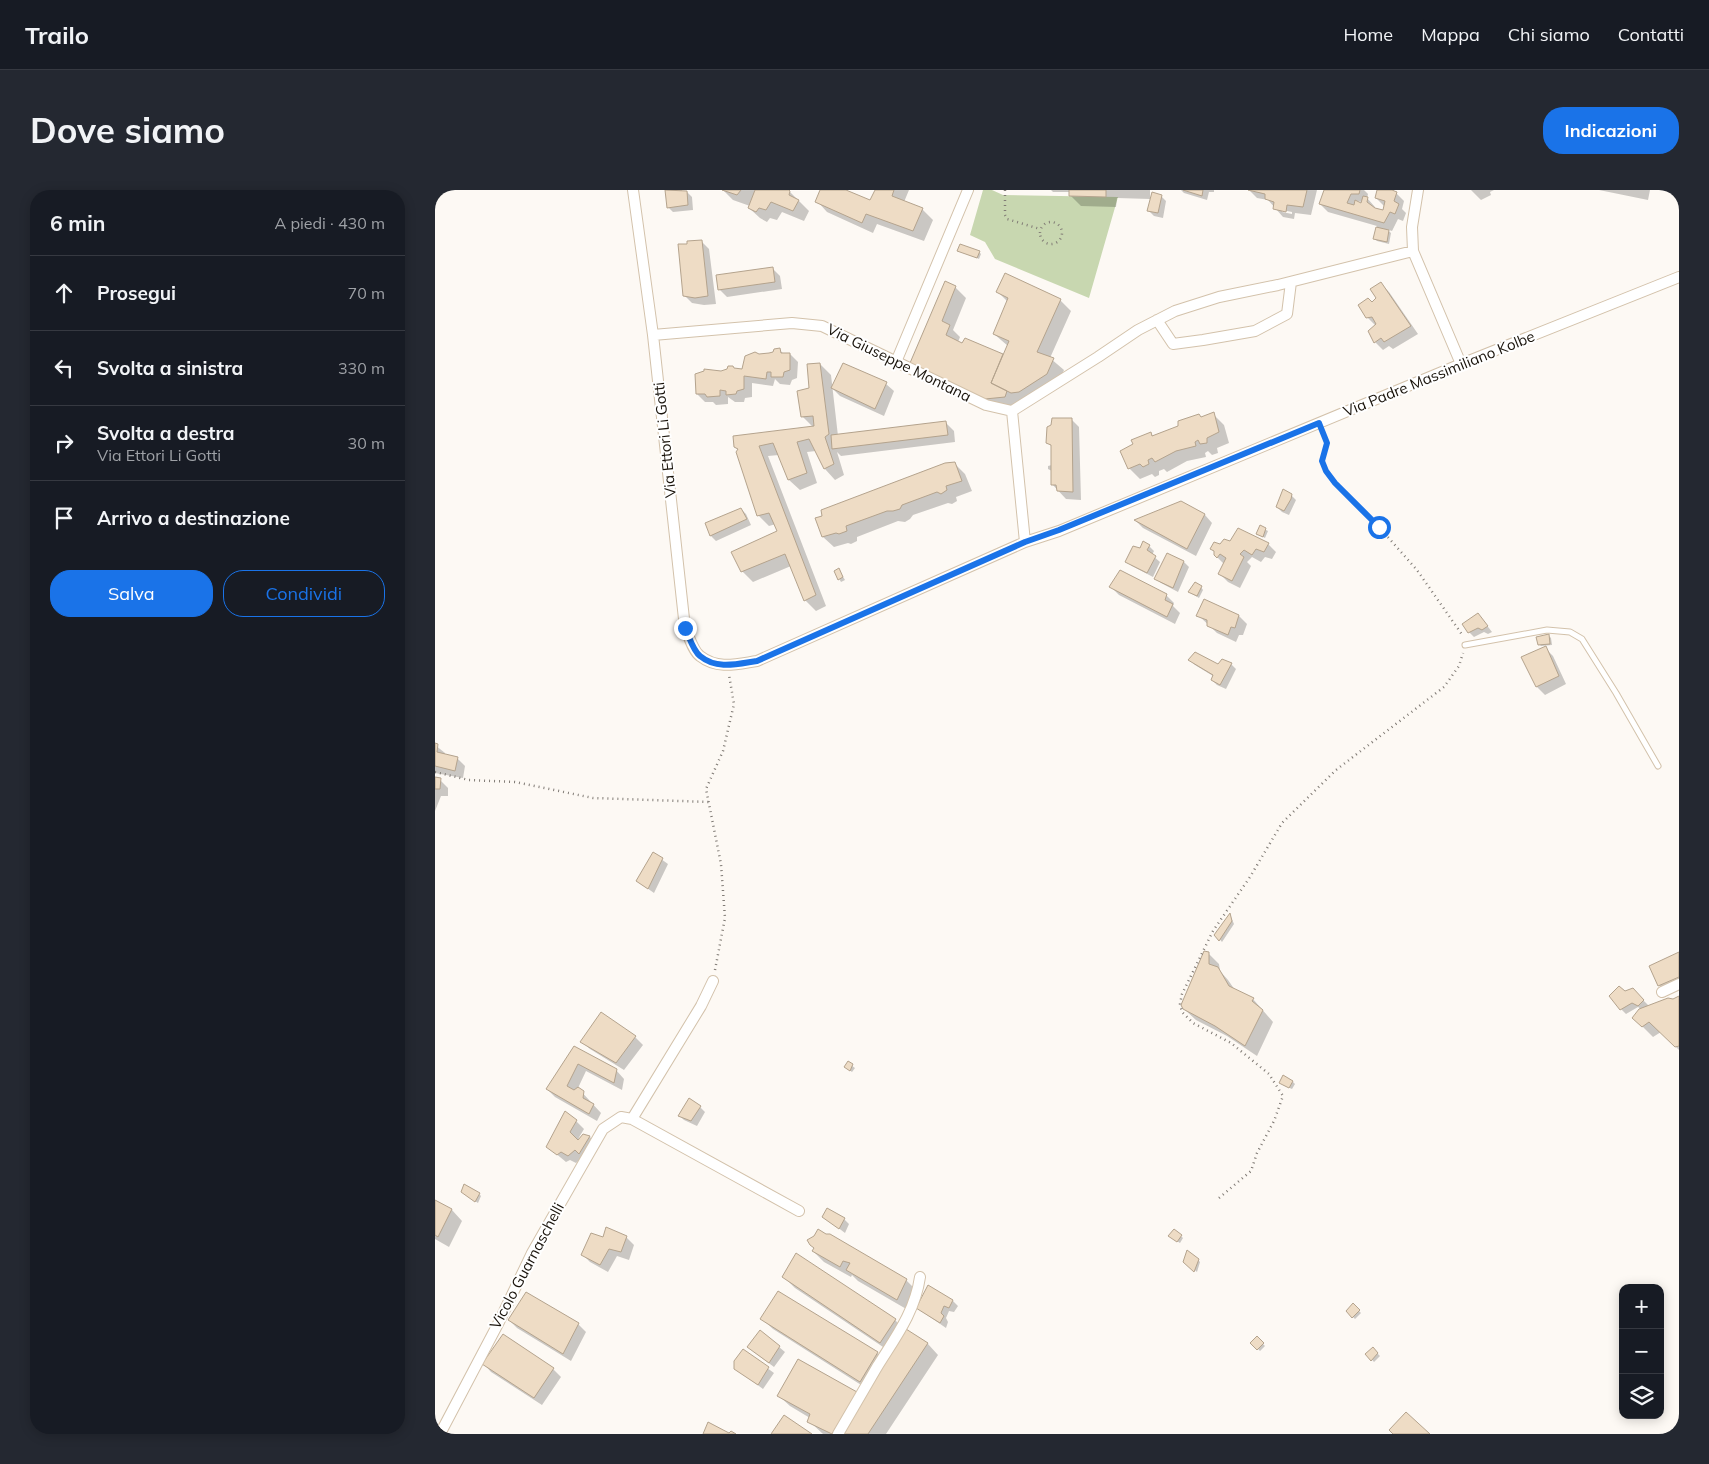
<!DOCTYPE html>
<html lang="it">
<head>
<meta charset="utf-8">
<style>
  body { margin:0; font-family:Mulish,sans-serif; background:#242831; color:#f1f3f6 }
  .controls { position:absolute; right:15px; bottom:15px; display:grid; overflow:hidden; border-radius:10px; box-shadow:0 2px 12px #0003 }
  .controls button { width:45px; height:45px; display:grid; place-items:center; padding:0; border:0; border-bottom:1px solid #363941; background:#171b24; color:#f1f3f6; font:25px sans-serif }
  .stop { position:absolute; width:15px; height:15px; margin:-11px; border:4px solid #1a73e8; border-radius:50%; background:#fff }
  .stop.end { background:#1a73e8; border-color:#fff; box-shadow:0 1px 5px #0008 }
  .list { margin:0; padding:0; list-style:none }
  h2 { display:flex; justify-content:space-between; align-items:center; height:65px; margin:0; padding:0 20px; font-size:21px }
  h2 small { font-size:16px; font-weight:400; color:#9ea1a6 }
  .list li { display:grid; grid-template-columns:32px 1fr auto; gap:15px; align-items:center; box-sizing:border-box; height:75px; padding:0 20px; border-top:1px solid #363941 }
  .list b { display:block; font-size:19px; white-space:nowrap }
  .list p { margin:0; font-size:16px; white-space:nowrap; color:#9ea1a6 }
  .list em { font-size:16px; font-style:normal; color:#9ea1a6 }
  .actions { display:flex; gap:10px; padding:15px 20px }
  .actions a { flex:1; padding:11px 0; border:1px solid #1a73e8; border-radius:20px; text-align:center; font-size:18px; color:#1a73e8 }
  .actions .main { background:#1a73e8; color:#fff }
  .icon { flex:none; width:28px; height:28px; fill:none; stroke:currentColor; stroke-width:2; stroke-linecap:round; stroke-linejoin:round }
  .map { position:relative; flex:none; width:1244px; height:1244px; overflow:hidden; border-radius:20px }
  header { display:flex; align-items:center; gap:30px; box-sizing:border-box; height:70px; padding:0 25px; background:#171b24; border-bottom:1px solid #363941 }
  header strong { font-size:24px }
  nav { display:flex; gap:28px; margin-inline-start:auto; font-size:18px }
  .intro { display:flex; align-items:center; justify-content:space-between; box-sizing:border-box; height:120px; padding:0 30px }
  h1 { margin:0; font-size:35px }
  .button { padding:12px 22px; border-radius:20px; background:#1a73e8; color:#fff; font-size:18px; font-weight:700 }
  main { display:flex; gap:30px; padding:0 30px }
  aside { flex:1; background:#171b24; border-radius:20px; box-shadow:0 2px 12px #0003 }
  .map>svg:first-child { display:block }
  .green { fill:#c8d7b0 }
  .shadow { fill:#0003; fill-rule:evenodd }
  .building { fill:#eedcc5; stroke:#b4a38d }
  .lines { fill:none; stroke-linecap:round; stroke-linejoin:round }
  .service-casing { stroke:#d3c2ab; stroke-width:7 }
  .minor-casing { stroke:#d3c2ab; stroke-width:12 }
  .path { stroke:#807b75; stroke-width:2.5; stroke-dasharray:1 4; stroke-linecap:butt }
  .service { stroke:#fff; stroke-width:5 }
  .minor { stroke:#fff; stroke-width:10 }
  .route { stroke:#1a73e8; stroke-width:6 }
  .labels { text-anchor:middle; stroke-width:4; stroke-linejoin:round; paint-order:stroke }
  .street-label { font-size:15px; fill:#19130b; stroke:#fff }
</style>
</head>
<body>
<header>
<strong>Trailo</strong>
<nav><a>Home</a><a>Mappa</a><a>Chi siamo</a><a>Contatti</a></nav>
</header>
<div class="intro"><h1>Dove siamo</h1><a class="button">Indicazioni</a></div>
<main>
<aside>
<h2>6 min<small>A piedi · 430 m</small></h2>
<ul class="list">
<li><svg class="icon" aria-label="ahead" viewBox="0 0 24 24"><path d="M12 20V5M6 11l6-6 6 6"/></svg><div><b>Prosegui</b></div><em>70 m</em></li>
<li><svg class="icon" aria-label="left" viewBox="0 0 24 24"><path d="M17 20v-9H6M10 6l-5 5 5 5"/></svg><div><b>Svolta a sinistra</b></div><em>330 m</em></li>
<li><svg class="icon" aria-label="right" viewBox="0 0 24 24"><path d="M7 20v-9h11M14 6l5 5-5 5"/></svg><div><b>Svolta a destra</b><p>Via Ettori Li Gotti</p></div><em>30 m</em></li>
<li><svg class="icon" aria-label="arrive" viewBox="0 0 24 24"><path d="M6 21V4h12l-3 4 3 4H6"/></svg><div><b>Arrivo a destinazione</b></div></li>
</ul>
<div class="actions"><a class="main">Salva</a><a>Condividi</a></div>
</aside>
<div class="map">
<svg width="1244" height="1244" viewBox="0 0 1244 1244">
  <rect width="100%" height="100%" fill="#fdf9f4"/>
  <path class="green" d="M548,0H557L568,5L683,7L654,108L560,69L550,52L535,45Z"/>
  <path class="shadow" d="M232,0H247V2H252L257,7L258,20L238,22L233,17Z
    M288,0H353L374,21L369,31L347,22L342,30L335,28L332,32L325,28L314,18L315,16L298,10Z
    M387,0H408L435,12L447,0H474L469,12L487,19L498,30L489,51L442,34L438,43L392,22L382,11Z
    M616,0H715V9L682,8L681,17L646,16L635,5V2H618Z
    M746,0H779V2H774L772,10L749,3Z
    M814,0H882L876,25L860,23L859,29L848,27L833,10L822,8ZM847,20L857,22V24L847,22Z
    M890,0H929L933,4L932,8L940,17V20L949,22V16L941,8L944,0H952L961,3L969,11L967,19L971,23L968,31L963,29L957,41L951,39L956,43L954,54L942,51L940,49L942,36L893,22L885,14ZM920,11L928,12L927,15Z
    M1036,0H1059L1055,2L1056,5L1046,10Z
    M1164,0H1215L1213,10Z
    M726,6L731,11L728,28L719,26L714,21Z
    M266,51L274,59L281,114L269,115L257,113L249,105Z
    M524,60L544,62L546,64L544,69Z
    M337,78L345,86L347,99L292,107L284,99Z
    M946,94L954,102L983,144L958,159L954,156L948,160L940,152L941,136L932,127L937,114L943,108Z
    M520,97L531,108L518,140L525,147L523,152L527,154L530,149L568,166L573,156L559,144L573,112L563,102L625,110L636,121L615,168L629,180L623,194L588,213L583,211L581,217L562,219L476,173Z
    M344,160L349,164H355L363,172L362,188L357,190L355,195L345,194L340,189L338,196L317,193V207L310,208L309,212H300L293,207V214L281,215L278,212H270L262,204L286,182L300,180L308,181L324,166L335,165Z
    M385,174L396,185L403,246L511,233L519,241L520,252L406,266L402,262L409,285L400,290L390,279L381,261L372,262L382,293L365,300L354,290L344,265L333,266L391,416L381,421L370,410L356,376L318,392L307,381L344,341L341,334L334,336L323,325L303,260L300,257L378,237L367,226Z
    M451,194L459,201L449,226L405,206L397,198Z
    M778,224L789,235L794,253L782,258L783,263L777,265L773,261L770,263L771,267L752,271L732,282L729,279L724,281V285L720,287L717,284L705,289L694,278L716,244L719,247Z
    M636,229L644,237L646,310L631,309L617,294V281L613,279V276L617,275V257L613,252Z
    M519,273L530,284L537,301L521,307L522,311L517,314L513,313L478,325L475,329L470,332L463,331L422,347V351L416,354L413,353L399,357L388,347Z
    M856,305L861,310L854,325L847,322L842,317Z
    M746,312L770,325L777,333L761,366L708,338L701,331Z
    M306,319L311,324L316,335L281,351L276,346L271,334Z
    M825,337L833,341L830,348L822,344Z
    M796,353L833,354L841,362L837,369L830,367L826,372L817,367L812,372L816,376L805,398L793,392L785,384L789,374L780,365L781,363L777,359Z
    M714,356L719,361L717,365L725,372L718,387L697,376L692,371L706,360Z
    M749,372L754,377L743,402L726,393L720,388Z
    M404,380L410,390L406,392L400,381Z
    M676,397L731,405L739,413L738,416L745,423L740,434L684,405Z
    M766,397L768,400L764,408L754,402Z
    M763,425L804,426L812,434L808,445H804L801,452L782,443Z
    M1047,429L1057,442L1053,444L1049,442L1039,447L1034,442Z
    M1114,446L1116,448L1117,455L1106,456L1104,454Z
    M1110,458L1118,466L1131,494L1110,505L1102,497L1088,468Z
    M755,470L783,476L796,474L801,479L791,499L782,495L777,490L778,486L760,475Z
    M0,555L10,563V566L22,568L30,576L28,588L0,583Z
    M0,588L5,590L13,598V606H6L0,621Z
    M219,664L233,674L219,703L202,691Z
    M795,725L799,734L787,752L781,745Z
    M773,763L784,774L785,781L793,790L800,800L818,809L838,832L822,866L792,846L761,830L749,819Z
    M1244,764V798L1232,803L1224,795Z
    M1198,800L1214,816L1244,808V860L1226,842L1218,847L1199,828L1206,819L1203,817L1191,824L1186,819L1190,803Z
    M200,847L208,855L189,880L155,859L147,852Z
    M140,858L181,880L189,889L187,900L151,881L143,898L166,923L162,931L120,907L112,899Z
    M413,873L420,878L417,882L413,879Z
    M858,892L860,894L857,899L848,895Z
    M265,917L270,922L262,936L249,930L244,925Z
    M141,931L149,939L143,949L149,945L155,947L162,955L141,973L135,970L131,972L113,957Z
    M30,1004H44L46,1006L43,1013Z
    M0,1012L17,1020L27,1031L14,1057L0,1049Z
    M389,1027L409,1029L414,1034L410,1043Z
    M739,1040L748,1048L745,1053L737,1048Z
    M191,1047L199,1055L194,1070L182,1066L173,1082L155,1072L147,1064L168,1048Z
    M376,1055L471,1090L482,1101L473,1120L423,1091L417,1085L416,1087L389,1072L378,1061L380,1059Z
    M763,1070L765,1072L762,1082L750,1071Z
    M349,1087L460,1130L471,1141L493,1154L503,1165L451,1244H388L374,1231L375,1228L355,1216L344,1206L421,1203L434,1200L338,1139L327,1129L442,1163L451,1172L457,1163L360,1098Z
    M518,1111L523,1116L519,1122L514,1121L511,1128L513,1132L511,1138L482,1118Z
    M918,1115L926,1123L920,1129L912,1121Z
    M74,1130L143,1134L151,1142L136,1171L82,1138Z
    M325,1141L350,1162L339,1177L319,1162Z
    M822,1148L830,1156L825,1161L817,1153Z
    M938,1159L945,1166L939,1172L932,1164Z
    M309,1161L339,1183L328,1199L300,1178Z
    M49,1174L118,1179L126,1187L107,1215L56,1182Z"/>
  <path class="building" d="M230,0L252,1L253,15L232,18Z
    M287,0H306L302,5Z
    M320,0H354L355,1L354,5L364,10L358,21L336,12L331,20L324,18L321,22L313,18Z
    M385,0H411L435,10L440,0H459L457,6L488,18L478,41L431,24L427,33L380,12Z
    M634,0H671V7L634,6Z
    M748,0H768L767,6Z
    M813,0H872L868,17L852,15L851,22L838,19L839,12L830,9V4Z
    M889,0H925L924,4H916L912,13L919,15L920,10L926,13L928,6L933,7L932,12L940,18L948,20L950,11L940,8L942,0H957L962,2L959,11L964,14L960,24L955,22L949,33L884,14Z
    M717,2L727,5L723,23L712,21Z
    M941,37L954,40L952,52L938,49Z
    M267,50L273,106L260,108L248,106L243,54H252V51Z
    M525,54L545,61L542,68L522,61Z
    M338,77L340,92L283,100L281,85Z
    M570,83L626,109L602,162L619,168L612,184L584,202L576,203L556,193L574,151L558,144L573,108L561,102Z
    M510,91L521,96L507,131L515,135L511,145L527,153L530,148L568,164L556,193L572,201L570,207L550,209L475,173Z
    M946,92L976,136L949,152L946,148L939,153L933,141L941,134L937,127L931,128L923,115L933,108L937,112L941,108L935,99Z
    M345,158L346,163H355V180L349,182L348,187H336V182H332L331,189L309,186V199L302,201L301,204L291,205V201L285,200V206L272,207L270,204H261L260,184L269,181V179L286,181L292,179L293,176H298L299,178L307,179L310,166L320,162L324,164L334,163L338,162L339,159Z
    M385,173L394,244L390,247L399,274L389,279L374,249L362,252L372,283L353,290L338,253L324,256L381,405L369,411L350,364L306,382L296,362L342,341L334,323L322,326L301,262L303,259L299,257L298,246L379,236L378,226L366,227L362,201L374,198L372,174Z
    M408,173L452,192L440,219L396,198Z
    M779,222L784,242L772,248V253L765,254L763,250L760,252L761,256L741,261L720,272L717,268L713,270L714,274L708,277L705,274L693,279L685,261L698,254L696,250L716,242L717,246L743,236V231L764,224L766,227Z
    M617,228H637L638,302L622,301L621,295H616V255L611,253L612,237L616,235Z
    M511,231L513,245L397,259L396,245Z
    M520,272L527,291L511,296L512,300L506,304L502,302L467,315L465,319L458,321H452L411,336L412,341L404,344L401,343L387,347L380,328L387,326L386,320L510,273Z
    M848,299L857,304L856,309L849,321L841,317Z
    M746,311L770,324L752,359L699,330Z
    M306,318L312,329L275,346L270,333Z
    M825,335L831,338L828,347L821,344Z
    M803,338L834,353L829,362L821,359L817,365L809,360L805,364L809,367L797,391L783,384L791,368L785,364L782,368L779,365V361L775,359L779,352L785,354L789,349L795,351Z
    M708,351L715,355L712,360L721,366L712,383L690,372L698,356L705,358Z
    M732,363L749,371L738,398L719,389Z
    M404,378L408,387L403,390L399,381Z
    M685,380L732,404L730,410L738,414L732,427L674,397Z
    M760,392L767,396L762,406L753,402Z
    M769,409L804,425L800,438L796,437L793,445L772,436V430L761,426Z
    M1043,423L1053,436L1047,440L1043,438L1033,443L1027,434Z
    M1114,444L1115,454L1103,455L1101,447Z
    M1111,456L1124,486L1101,497L1086,467Z
    M760,462L783,474L787,469L797,473L785,495L776,490L778,485L753,470Z
    M0,553L3,554L2,562L23,567L20,581L0,576Z
    M0,587L6,588L5,599H0Z
    M218,662L228,668L213,699L201,691Z
    M795,723L797,731L784,751L779,745Z
    M769,761L774,762V774L783,777L794,796L819,808L817,811L828,820L810,856L780,836L748,819L746,815Z
    M1244,762V787L1223,796L1214,776Z
    M1184,796L1190,801L1198,798L1209,810L1203,816L1197,813L1185,820L1174,806Z
    M1244,806V856L1240,857L1214,832L1207,837L1197,828L1204,819L1233,808L1238,809Z
    M166,822L201,846L181,873L145,852Z
    M139,856L182,879L179,893L143,874L132,896L139,900L143,897L149,901L148,908L159,914L154,924L111,899Z
    M413,871L418,874L415,881L409,877Z
    M848,885L858,891L854,898L844,893Z
    M254,908L266,916L256,931L243,926Z
    M130,921L142,930L135,942L143,950L148,944L155,946L144,964L140,960L133,966L126,962L122,965L111,957Z
    M29,994L45,1003L40,1012L26,1002Z
    M0,1010L17,1019L3,1047L0,1045Z
    M392,1018L410,1028L404,1039L387,1027Z
    M171,1037L192,1046L186,1062L174,1059L165,1075L146,1065L156,1043L168,1047Z
    M383,1039L391,1044H395L472,1089L462,1110L411,1080L415,1073L408,1071L405,1077L377,1061L379,1058L375,1055L372,1050L379,1046Z
    M739,1039L747,1045L742,1052L733,1046Z
    M752,1060L764,1069L759,1082L748,1072Z
    M361,1063L461,1129L445,1153L347,1087Z
    M493,1095L518,1110L514,1118L509,1116L506,1123L509,1126L505,1133L481,1118Z
    M343,1101L443,1162L425,1192L325,1129Z
    M91,1102L144,1133L128,1164L73,1130Z
    M918,1113L925,1120L917,1128L911,1121Z
    M471,1139L493,1153L433,1244H407L440,1188Z
    M325,1140L345,1156L334,1173L312,1157Z
    M68,1144L119,1178L99,1208L47,1174Z
    M822,1146L829,1153L822,1160L815,1153Z
    M938,1157L943,1163L936,1171L930,1164Z
    M308,1159L334,1177L323,1195L299,1179V1171Z
    M363,1169L422,1202L397,1244L372,1232L375,1224L342,1206Z
    M971,1222L995,1244H958L954,1240Z
    M349,1225L377,1244H336Z
    M273,1232L294,1243L296,1241L301,1244H268Z"/>
  <g class="lines">
    <g class="service-casing">
      <path id="service" d="M1030,455L1112,440L1135,442L1147,449L1181,503L1223,576"/>
    </g>
    <g class="minor-casing">
      <path id="minor" d="M198,0L218,145L250,438C254,446 258,461 265,466C283,480 302,474 322,471L590,352L624,341L1026,174L1244,87
        M983,0L977,37L978,61L1026,174
        M722,130L738,154L768,150L820,141L852,124L856,92
        M218,145L357,133L387,136L551,215L577,221L590,352
        M461,172L533,0
        M577,221L663,167L703,140L740,121L784,107L843,95L978,61
        M1227,802L1244,794
        M197,929L266,816L278,791
        M5,1244L64,1132L97,1063L141,986L168,939L186,927L197,929L364,1021
        M403,1244C416,1222 429,1199 442,1177C460,1148 480,1122 485,1087"/>
    </g>
    <path class="path" d="M570,0V25L572,29L605,39
      M605 43a11 11 0 1 1 22 0a11 11 0 1 1-22 0Z
      M888,244L892,253L887,271L891,281L900,293L944,337L982,380L1028,446
      M0,582L34,590L80,592L158,608L274,612
      M280,780L290,728L286,674L271,599L288,561L299,514L294,485
      M784,1008L816,981L822,963L839,931L848,906L834,884L796,853L758,833L747,822L745,814L747,804L778,741L815,687L847,633L901,580L1009,497L1024,476L1028,463"/>
    <use href="#service" class="service"/>
    <use href="#minor" class="minor"/>
  </g>
  <g class="lines">
    <path class="route" d="M250,438C254,446 258,461 265,466C282,480 302,474 322,471L590,352L624,340L884,233L892,253L887,271L891,281L900,293L944,337"/>
  </g>
  <g class="labels">
    <g class="street-label">
      <text transform="translate(464 173) rotate(26)" y="5">Via Giuseppe Montana</text>
      <text transform="translate(1004 184) rotate(-22)" y="5">Via Padre Massimiliano Kolbe</text>
      <text transform="translate(230 250) rotate(-96)" y="5">Via Ettori Li Gotti</text>
      <text transform="translate(92 1076) rotate(-62)" y="5">Vicolo Guarnaschelli</text>
    </g>
  </g>
</svg>
<div class="controls">
<button>+</button>
<button>−</button>
<button><svg class="icon" aria-label="layers" viewBox="0 0 24 24"><path d="M12 4l9 5-9 5-9-5zM3 14l9 5 9-5"/></svg></button>
</div>
<div class="stop" style="left:944px;top:337px"></div>
<div class="stop end" style="left:250px;top:438px"></div>
</div>
</main>
</body>
</html>
